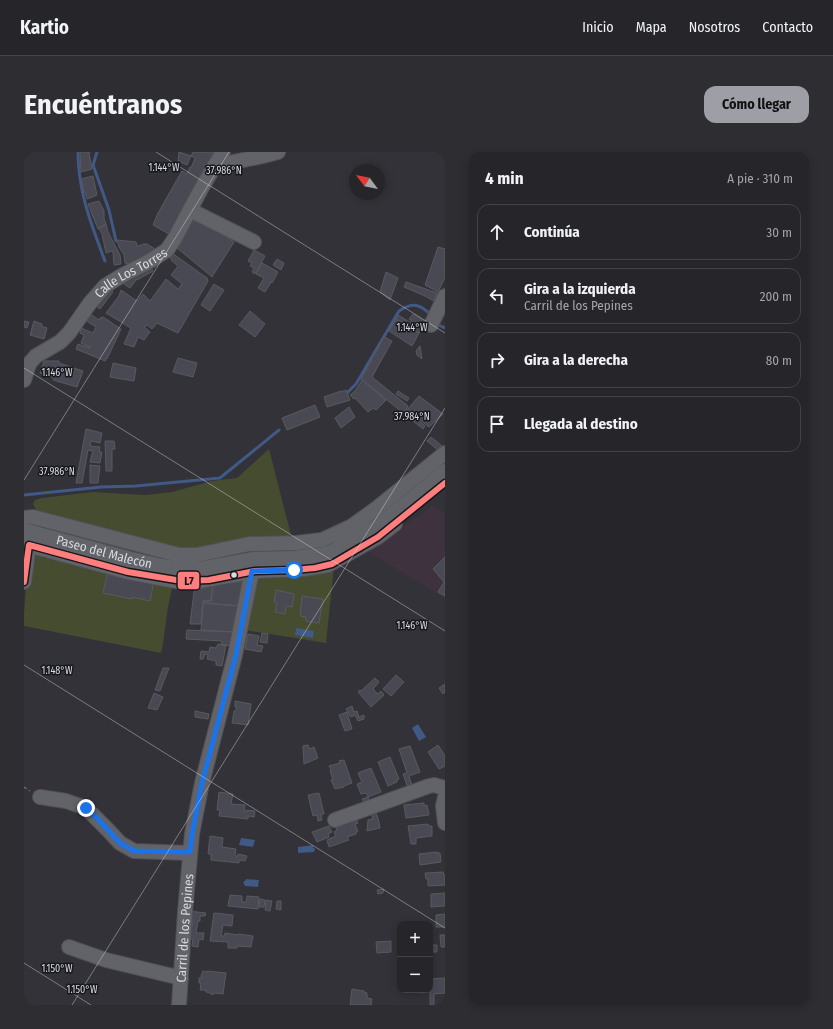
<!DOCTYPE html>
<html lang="es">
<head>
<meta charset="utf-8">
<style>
  body { margin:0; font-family:"Fira Sans Condensed",sans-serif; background:#2e2e32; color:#f1f3f6 }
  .controls { position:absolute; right:12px; bottom:12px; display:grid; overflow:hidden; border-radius:8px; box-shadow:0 2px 10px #0003 }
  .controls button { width:36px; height:36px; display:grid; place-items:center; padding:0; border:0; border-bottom:1px solid #424347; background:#26262a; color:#f1f3f6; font:20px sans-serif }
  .compass { position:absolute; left:325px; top:12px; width:36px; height:36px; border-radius:50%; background:#26262a; box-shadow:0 2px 10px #0003; rotate:302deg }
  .stop { position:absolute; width:12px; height:12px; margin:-9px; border:3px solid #1a73e8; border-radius:50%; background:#fff }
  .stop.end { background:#1a73e8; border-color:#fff; box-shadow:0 1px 4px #0008 }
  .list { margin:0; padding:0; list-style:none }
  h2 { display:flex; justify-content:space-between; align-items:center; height:52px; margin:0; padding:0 16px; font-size:17px }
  h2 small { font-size:13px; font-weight:400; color:#a4a5a8 }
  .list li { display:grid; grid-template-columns:26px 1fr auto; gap:12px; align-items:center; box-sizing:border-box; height:56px; margin:0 8px 8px; padding:0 8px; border:1px solid #424347; border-radius:12px }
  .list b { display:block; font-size:15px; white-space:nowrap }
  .list p { margin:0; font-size:13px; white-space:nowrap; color:#a4a5a8 }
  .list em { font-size:13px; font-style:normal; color:#a4a5a8 }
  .icon { flex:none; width:22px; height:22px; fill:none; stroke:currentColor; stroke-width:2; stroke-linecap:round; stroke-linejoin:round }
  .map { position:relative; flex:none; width:421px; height:853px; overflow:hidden; border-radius:12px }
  header { display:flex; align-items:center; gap:24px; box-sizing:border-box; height:56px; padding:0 20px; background:#26262a; border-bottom:1px solid #424347 }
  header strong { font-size:19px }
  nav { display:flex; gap:22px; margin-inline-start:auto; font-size:14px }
  .intro { display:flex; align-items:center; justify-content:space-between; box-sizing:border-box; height:96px; padding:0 24px }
  h1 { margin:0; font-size:28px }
  .button { padding:10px 18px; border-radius:12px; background:#9e9fa6; color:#111; font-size:14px; font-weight:700 }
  main { display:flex; gap:24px; padding:0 24px }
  aside { flex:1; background:#26262a; border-radius:12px; box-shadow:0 2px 10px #0003 }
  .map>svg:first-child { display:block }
  .industrial { fill:#3e323f }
  .green { fill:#464c30 }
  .water { fill:#415985 }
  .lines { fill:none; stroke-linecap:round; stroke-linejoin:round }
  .stream { stroke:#415985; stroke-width:3 }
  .building { fill:#494954; stroke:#595a5f }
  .minor-casing { stroke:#505056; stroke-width:16 }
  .path { stroke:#6a6a6f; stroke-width:1.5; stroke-dasharray:3 3; stroke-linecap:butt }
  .minor { stroke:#626368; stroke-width:14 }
  .bus-1-casing { stroke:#17181d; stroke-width:9 }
  .bus-1 { stroke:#fd7e7d; stroke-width:6 }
  .route { stroke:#1a73e8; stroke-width:5 }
  .ticks { fill:none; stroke:#d8d9e1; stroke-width:1; stroke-opacity:0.45 }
  .bus-dot { fill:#d8d9e1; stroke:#17181d; stroke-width:1.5 }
  .labels { text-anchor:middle; stroke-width:3; stroke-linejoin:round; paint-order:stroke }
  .street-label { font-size:13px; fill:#d8d9e1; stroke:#17181d }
  .ticks-label { font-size:10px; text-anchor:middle; fill:#d8d9e1; stroke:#17181d; stroke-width:3; stroke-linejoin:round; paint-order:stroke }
  .line-badge { stroke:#17181d; stroke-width:1.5 }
  .pale-badge-label { font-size:11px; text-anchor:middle; font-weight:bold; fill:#111 }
</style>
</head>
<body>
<header>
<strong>Kartio</strong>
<nav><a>Inicio</a><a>Mapa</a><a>Nosotros</a><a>Contacto</a></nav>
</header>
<div class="intro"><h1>Encuéntranos</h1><a class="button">Cómo llegar</a></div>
<main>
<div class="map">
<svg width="421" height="853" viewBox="0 0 421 853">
  <rect width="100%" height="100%" fill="#323238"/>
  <path class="industrial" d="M410,353L421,362V447L344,399Z"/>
  <path class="green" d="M245,297L268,387L173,399H154L14,360L11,356L9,352L11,348L18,346L69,340L122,343L148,340L188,329L213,326Z
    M15,401L149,431L144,455L139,492L137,501L0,474V462L4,409L10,402Z
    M310,415L302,491L220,478L232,423Z"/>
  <path class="water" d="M272,476L290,479L289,486L271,483Z
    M394,572L402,585L395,589L388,576Z
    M217,686L231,688L229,695L215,693Z
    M289,693V695L291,697L290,700L274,701V695Z
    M222,727L235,728L234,735L221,734L219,730L222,728Z"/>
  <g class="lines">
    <path class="stream" d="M54,0C54,39 67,72 81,109
      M73,0L69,13L85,58L92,89
      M412,172L421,176
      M323,241L332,232L375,159C389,150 396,152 407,163
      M0,343L77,335L112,334L196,326L255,278"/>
  </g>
  <path class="building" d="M56,0H66L65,2L68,17L57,20Z
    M155,0L167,4L163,13L154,9Z
    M169,0H187L190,1L145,82L129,73L134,61L158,19L163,22L166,15L167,16L171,6L167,4Z
    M69,24L73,43L63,47L61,40H60L57,27Z
    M75,49L80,59V67L82,72L74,77L64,52Z
    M171,64L199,81L198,82L210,90L188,125L181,119L153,96Z
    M82,72L84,80L96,103L97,112L90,113L89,100L88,99L82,101L78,82L75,76Z
    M93,88L112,90L113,94L118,93L119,92H123L134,99L106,112L101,111L100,103L95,95Z
    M414,95L421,97V96V125L414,140L401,133Z
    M230,98L241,104L231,122L228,120L230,116L226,114L228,111L224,109Z
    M148,101L183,126L184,129L154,181L133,171L128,177L123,173L120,175L126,180L120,188L114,185L110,195L100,192L107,176L82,161L95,144L97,138L113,149L119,142L126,149L142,127L154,137L158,132L147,123L154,114L148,109L145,103Z
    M253,107L260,111L257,118L249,113Z
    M238,111L254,120L248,131L247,130L241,140L234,136L240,126L232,122Z
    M125,113L129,119L113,128L109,122Z
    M362,120L374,126L366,148L356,140Z
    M105,124L112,128L106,136L100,132Z
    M382,130L413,141L410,149L399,143L380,135Z
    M190,132L200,138L186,159L177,153Z
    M85,137L89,140L76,157L72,154Z
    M226,159L241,172L231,185L215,173Z
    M66,162L75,168L76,166L79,165L97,177L83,207L82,206L81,209L52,197L54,192L66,196V195L57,191L60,183L56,181L57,176L69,181L72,175L61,168Z
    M389,162L402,170L395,181L372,167L374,163L387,171L388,169L385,167Z
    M372,167L377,171L374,174L380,177L382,174L395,181L388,194L365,179Z
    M0,169L5,170L3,176L0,175Z
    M10,169L18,172L17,174L23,176L20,187L6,183Z
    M360,185L368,189L348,225L384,254L382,258L401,274L399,277L337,227Z
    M396,194L398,207L393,203L392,199Z
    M154,206L173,211L169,225L149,220Z
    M20,209H35V211L59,219L53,235L29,228L30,226L16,221Z
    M89,211L112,216L110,229L86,225Z
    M338,228L362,248L352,258L349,256L344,260L331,246L330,247L326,243L331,239Z
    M322,238L326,248L303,255L300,245L317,239V240Z
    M374,239L385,246L383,249L372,242Z
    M395,244L419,262L405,275L383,258Z
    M291,253L296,265L263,278L258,266Z
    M325,255L331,265L317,276L311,266Z
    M62,277L78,281L76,291L67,289L66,294L76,295L75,300H78L76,311L66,310L69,299L64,298L58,331H52Z
    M407,285L418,294L415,299L403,289Z
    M81,289H90L91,297H88V319H82Z
    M66,313L76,314L74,331H66Z
    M421,405V444L414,440L420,430L409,417Z
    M84,419L130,429L126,449L108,445V447L79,441Z
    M205,429L223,431L216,454L179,451V449H187L189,433Z
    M171,432L189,433L187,449H179L177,472H166Z
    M252,438L270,442L268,455L262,454L261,462L251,460L253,451L250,450Z
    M278,444L299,447L295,471L282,469V465L276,464Z
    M179,451L216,454L210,480L177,478Z
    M163,478L210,480L209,494L197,493L198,489L162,487Z
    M238,481L244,482L243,491L236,490Z
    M224,482L235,484L233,493L239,494L237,500L221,497Z
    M194,492L202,493L198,514L192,513V509L183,507L184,503L181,502L179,507H176L177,499L185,500L186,495L192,496Z
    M139,516H145L136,539L131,538Z
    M372,523L380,530L367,544L359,537Z
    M351,526L355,530L349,537L354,542L357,539L360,543L347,555L334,540L336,538L337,539Z
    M421,532V540L419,542L415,536Z
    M130,541L139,545L133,558L124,556Z
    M211,549L227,552L224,573L208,571L210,559H211L213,556L211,555Z
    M328,554L330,560L333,559L335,565L340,563V567L334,569L331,563L327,565L322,557Z
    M171,559L185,562L184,567L171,565Z
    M323,560L328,577L321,579L315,563Z
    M284,593L286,597L290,595L294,606L280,612L279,594Z
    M414,593L421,604V614L415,617L404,600Z
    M386,594L396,620L385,624L388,634L384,636L379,622L383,621L375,597Z
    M366,605L375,627L373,628V630L364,634L354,610Z
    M320,608L328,631L320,634V635L311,637L307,628L309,627L306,619L307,618L305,614L316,611L315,609Z
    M347,616L357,640L344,645L347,653H345L340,650L338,647L344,645L342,641L337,642L333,632L338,630L334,621Z
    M195,640L209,642L207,652L221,653L220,660H222V658L231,659L230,665L224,664V667L195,664L196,658H193Z
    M295,641L300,662H297L298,668L294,669L293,663L289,664L284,643Z
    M400,651V654L403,653L405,663L382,666L380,653Z
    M351,659L354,666L356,676L343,679L344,668L349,667L347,661Z
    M331,665L334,671L331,672L334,679L332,680V682L323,685L325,688L305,695L303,688L312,684L310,680L313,678L311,672Z
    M404,672L405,674H408V684L392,686V692H387L384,674Z
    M305,674L308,680L304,682L305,685L293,690L288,680Z
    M186,684L199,686L198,695L212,697L211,704H214V702L223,704L221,709L215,708V711L187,708V702H184Z
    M413,700V701H416L417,710L396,713L395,702Z
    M419,720L420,723H421V733L404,734V727H402L401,721Z
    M360,737L359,741L354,742L353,738Z
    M421,741V754L407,755V742Z
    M206,743L218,744V750H222L223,744L235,745L234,757L204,754Z
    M236,747L241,748L240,755H235Z
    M242,748L248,749L246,759L241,758Z
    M253,749H257V758L252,757Z
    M165,759L182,761L181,764H176V769H174L172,781H180L179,788L175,787L174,795L168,794L169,787L163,786L164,774L168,775L169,768H164Z
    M190,761L209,763L208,774L199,773L197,784H200L201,781L214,783V782L229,784L227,795L213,794V796H204V790L186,789Z
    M421,762V775H412V763Z
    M416,783H421V795H417Z
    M367,789V800L353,801L352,790Z
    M408,793H413V800H408Z
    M179,819L183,820V819L202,821L199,842L191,841L188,843L186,841L182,840V838H176L177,831H175V826H178L177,824Z
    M421,826V841L410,842V853H406V840L397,841V838H406V827Z
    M328,837L340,839V840L343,841V846L348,847L347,853H326Z"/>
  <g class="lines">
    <g class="minor-casing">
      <g id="minor">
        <path d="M190,14L239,4L254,0"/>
        <path d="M166,58L230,90"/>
        <path d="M407,173L421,144"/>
        <path id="s1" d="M0,228L5,212L12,204L36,190L45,181L66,151L81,134L97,124L126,109L143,98L151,86L177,37L199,0"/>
        <path d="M0,366L9,365L155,403H173L225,392L272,391L298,388L328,374L353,356L421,301"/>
        <path id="s2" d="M0,379L7,380L107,407L138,414L159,417H176L230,407L270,406L295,403L307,400L353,374L398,338L421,319"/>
        <path d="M0,392L104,420L151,429H176L231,419L280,417L304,413L354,385L371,372"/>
        <path d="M0,430L5,393"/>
        <path d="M16,645L42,649L62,656L84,678L96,691L110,699L166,701"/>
        <path d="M421,645L419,654L421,671"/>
        <path d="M311,668L405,634L410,633L421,636"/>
        <path d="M45,795L82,808L157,826"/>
        <path id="s3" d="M155,853L161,760L168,682L178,631L211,503L228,419"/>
      </g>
    </g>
    <path class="path" d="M0,635L6,639"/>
    <use href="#minor" class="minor"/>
    <g class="bus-1-casing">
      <path id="bus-1" d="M5,393L104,420L158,429L185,428L231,419L270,418L291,416L308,412L354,385L421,331
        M0,430L5,393"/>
    </g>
    <use href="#bus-1" class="bus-1"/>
  </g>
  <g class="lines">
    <path class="route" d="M62,656L70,663L84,678L96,691L110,699L166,700L168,682L178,631L212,503L228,419L270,418"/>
  </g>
  <path class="ticks" d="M132,0L421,181M0,216L421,479M0,328L205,0M0,513L421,776M0,811L67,853M48,853L421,256"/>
  <circle class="bus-dot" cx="210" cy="423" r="3.5"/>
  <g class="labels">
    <g class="street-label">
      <text dy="5" stroke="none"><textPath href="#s1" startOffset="156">Calle Los Torres</textPath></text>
      <text dy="5" stroke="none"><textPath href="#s2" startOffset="83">Paseo del Malecón</textPath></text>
      <text dy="5" stroke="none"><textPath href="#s3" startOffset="77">Carril de los Pepines</textPath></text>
    </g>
  </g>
  <g class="ticks-label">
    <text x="140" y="19">1.144°W</text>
    <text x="200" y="22">37.986°N</text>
    <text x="388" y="179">1.144°W</text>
    <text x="33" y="224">1.146°W</text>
    <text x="388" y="268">37.984°N</text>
    <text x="33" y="323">37.986°N</text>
    <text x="388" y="477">1.146°W</text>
    <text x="33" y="522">1.148°W</text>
    <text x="33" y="820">1.150°W</text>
    <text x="58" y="841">1.150°W</text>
  </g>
  <rect class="line-badge" x="153" y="419" width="23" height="19" rx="4" fill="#fd7e7d"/>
  <g class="pale-badge-label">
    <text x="165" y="433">L7</text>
  </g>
</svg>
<div class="controls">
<button>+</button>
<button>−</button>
</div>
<svg class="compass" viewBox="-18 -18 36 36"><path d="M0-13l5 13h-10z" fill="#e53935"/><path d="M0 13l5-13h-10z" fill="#a4a5a8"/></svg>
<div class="stop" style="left:270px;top:418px"></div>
<div class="stop end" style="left:62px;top:656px"></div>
</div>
<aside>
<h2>4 min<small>A pie · 310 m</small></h2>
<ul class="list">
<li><svg class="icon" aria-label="ahead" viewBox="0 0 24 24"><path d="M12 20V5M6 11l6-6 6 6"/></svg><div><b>Continúa</b></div><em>30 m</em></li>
<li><svg class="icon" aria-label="left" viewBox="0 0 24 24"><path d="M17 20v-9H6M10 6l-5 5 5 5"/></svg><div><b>Gira a la izquierda</b><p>Carril de los Pepines</p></div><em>200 m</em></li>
<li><svg class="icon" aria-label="right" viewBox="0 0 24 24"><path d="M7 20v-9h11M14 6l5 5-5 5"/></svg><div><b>Gira a la derecha</b></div><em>80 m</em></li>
<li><svg class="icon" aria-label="arrive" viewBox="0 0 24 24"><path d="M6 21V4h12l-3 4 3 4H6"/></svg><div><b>Llegada al destino</b></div></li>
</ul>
</aside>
</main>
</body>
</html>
